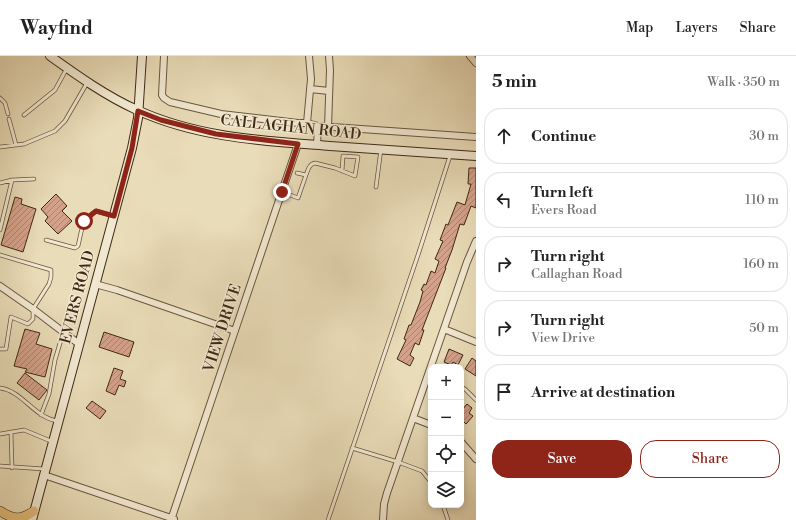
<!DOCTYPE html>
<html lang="en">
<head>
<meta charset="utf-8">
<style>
  body { margin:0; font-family:"Libre Bodoni",serif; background:#f2f2f2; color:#222 }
  .controls { position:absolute; right:12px; bottom:12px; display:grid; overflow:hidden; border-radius:8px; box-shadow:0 2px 10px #0003 }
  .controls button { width:36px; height:36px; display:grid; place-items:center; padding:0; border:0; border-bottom:1px solid #e0e0e0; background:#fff; color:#222; font:20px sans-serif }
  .stop { position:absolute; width:12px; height:12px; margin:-9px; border:3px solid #8f2418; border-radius:50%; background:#fff }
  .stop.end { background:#8f2418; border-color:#fff; box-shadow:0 1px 4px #0008 }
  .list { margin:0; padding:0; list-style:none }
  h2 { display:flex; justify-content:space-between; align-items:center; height:52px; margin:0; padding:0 16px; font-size:17px }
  h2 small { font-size:13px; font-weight:400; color:#767676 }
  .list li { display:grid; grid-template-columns:26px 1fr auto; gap:12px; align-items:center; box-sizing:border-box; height:56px; margin:0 8px 8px; padding:0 8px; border:1px solid #e0e0e0; border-radius:16px }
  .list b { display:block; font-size:15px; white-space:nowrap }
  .list p { margin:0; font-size:13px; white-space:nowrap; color:#767676 }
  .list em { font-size:13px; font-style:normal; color:#767676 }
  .actions { display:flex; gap:8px; padding:12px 16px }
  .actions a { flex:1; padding:9px 0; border:1px solid #8f2418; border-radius:16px; text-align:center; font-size:14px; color:#8f2418 }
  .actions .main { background:#8f2418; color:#fff }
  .icon { flex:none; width:22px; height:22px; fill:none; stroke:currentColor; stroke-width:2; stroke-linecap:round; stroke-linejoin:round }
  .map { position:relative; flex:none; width:476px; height:464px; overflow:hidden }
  header { display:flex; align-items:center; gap:24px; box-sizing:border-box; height:56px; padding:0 20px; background:#fff; border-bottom:1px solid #e0e0e0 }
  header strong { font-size:19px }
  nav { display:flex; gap:22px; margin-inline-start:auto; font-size:14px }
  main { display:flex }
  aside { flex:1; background:#fff }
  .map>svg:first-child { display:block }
  .building { fill:url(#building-hatch); stroke:#3f2914 }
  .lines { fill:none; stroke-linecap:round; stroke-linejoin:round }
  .lane-casing { stroke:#6a563d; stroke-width:4.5 }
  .street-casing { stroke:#6a563d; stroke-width:8 }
  .secondary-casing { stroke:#3f2914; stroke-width:10 }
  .primary-casing { stroke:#3f2914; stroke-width:10 }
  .lane { stroke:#f1e8d1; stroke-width:3 }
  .street { stroke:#f1e8d1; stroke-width:6 }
  .secondary { stroke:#f1e8d1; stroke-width:8 }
  .primary { stroke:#e4be7c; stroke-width:9 }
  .route { stroke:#8f2418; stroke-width:5 }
  .labels { text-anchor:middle; stroke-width:3; stroke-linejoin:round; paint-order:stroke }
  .street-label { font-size:15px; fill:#3f2914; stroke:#f1e8d1 }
</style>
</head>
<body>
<header>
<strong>Wayfind</strong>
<nav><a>Map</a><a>Layers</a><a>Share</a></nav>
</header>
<main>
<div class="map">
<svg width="476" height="464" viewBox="0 0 476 464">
  <defs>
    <pattern id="building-hatch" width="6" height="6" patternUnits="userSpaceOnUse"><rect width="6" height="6" fill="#d4a28b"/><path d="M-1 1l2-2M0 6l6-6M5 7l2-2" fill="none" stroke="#ad8470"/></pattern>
  </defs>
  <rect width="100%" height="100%" fill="#e9dcb8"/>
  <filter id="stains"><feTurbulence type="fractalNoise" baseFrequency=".005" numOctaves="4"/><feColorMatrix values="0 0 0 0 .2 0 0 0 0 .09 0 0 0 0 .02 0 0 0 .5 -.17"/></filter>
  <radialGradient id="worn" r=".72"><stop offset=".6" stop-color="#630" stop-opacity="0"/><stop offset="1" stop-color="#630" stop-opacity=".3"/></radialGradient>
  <path class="building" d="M469,112H476V152L471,150L464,169L460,168L452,194L445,212H446L422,274H424L419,289L415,287L410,299L414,302L410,310L397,303L406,284L404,283L409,269H411L420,246L423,235L421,234L424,228L426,229L431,215L435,217L439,205L435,203L443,185L440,184L446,168L448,169L457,146L465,149L471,128H468Z
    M56,138L67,150L62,155L72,165L58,178L45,165L48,161L41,153Z
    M15,141L22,143L21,148L36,153L23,196L1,189Z
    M25,273L40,277L36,288L52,293L45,321L25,316L27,313L14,310Z
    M104,276L134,286L129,301L99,291Z
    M449,293L463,299L458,309L453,306L451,309L444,306Z
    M472,302L476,305V320L465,313Z
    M114,312L123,315L120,323L126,325L124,331L119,329L115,339L106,335Z
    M25,317L47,334L39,344L17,327Z
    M92,345L106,355L100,363L86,352Z
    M467,348L472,352L469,357L473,360L466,368L461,363V355Z"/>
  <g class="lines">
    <g class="lane-casing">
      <path id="lane" d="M0,42L5,47L8,58
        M24,59L55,34L67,12
        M9,63L16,89
        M0,91L24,88L55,75L65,65L87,27
        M306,119C308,114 309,108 315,107L335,112L355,120L358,101L343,100L342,115
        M12,124L34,123
        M0,127L12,124L0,174
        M376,131L381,93
        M282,136L298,142L306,119L297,117
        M46,184L75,192L78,190C82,174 81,164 96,155L113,160
        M0,199L51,214V221L49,228L33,253V263L28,268L11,261L6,293H0
        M461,331L465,333L476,344
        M0,332C23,335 34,362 58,365
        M41,359L49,338L55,304L63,277
        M11,376L12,412
        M0,378L24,374L29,376L53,386
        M352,392L398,406L422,415L431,426
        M0,410L44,413
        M443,449L448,464
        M328,464L419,196L450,100"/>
    </g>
    <g class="street-casing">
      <path id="street" d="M164,0L162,39L164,42L170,46L221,58L298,67H307L318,70L476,81
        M470,0L476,7
        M310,33L329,35
        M307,67L311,23L309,0
        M328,71L330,14L329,0
        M317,89L318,70
        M95,228L117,234L235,275
        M0,230L33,253L79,288
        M444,273L476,286
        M413,362L431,369
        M461,386L476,403
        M44,419L174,463
        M171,464L298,88
        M383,464L384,448L387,437L467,206L476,185"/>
    </g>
    <g class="secondary-casing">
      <path id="secondary" d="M50,0C78,20 106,40 137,54C198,82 265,85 330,90C379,93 427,97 476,100
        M32,464L132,92L138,62L142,0"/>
    </g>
    <g class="primary-casing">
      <path id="primary" d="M0,455C14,464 21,464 34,455"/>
    </g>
    <use href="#lane" class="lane"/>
    <use href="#street" class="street"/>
    <use href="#secondary" class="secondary"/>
    <use href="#primary" class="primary"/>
  </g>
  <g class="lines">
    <path class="route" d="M84,165L96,155L114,160L132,92L138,55L161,64L216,78L298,88L282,136"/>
  </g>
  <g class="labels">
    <g class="street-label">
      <text transform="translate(291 71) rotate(6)" y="5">CALLAGHAN ROAD</text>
      <text transform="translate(77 241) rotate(-75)" y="5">EVERS ROAD</text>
      <text transform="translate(222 272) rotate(-72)" y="5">VIEW DRIVE</text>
    </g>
  </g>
  <rect width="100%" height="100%" filter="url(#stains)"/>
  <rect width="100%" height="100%" fill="url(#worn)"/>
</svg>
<div class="controls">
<button>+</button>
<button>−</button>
<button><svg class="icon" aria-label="locate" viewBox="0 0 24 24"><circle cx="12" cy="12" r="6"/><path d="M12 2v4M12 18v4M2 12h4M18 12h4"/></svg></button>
<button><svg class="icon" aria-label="layers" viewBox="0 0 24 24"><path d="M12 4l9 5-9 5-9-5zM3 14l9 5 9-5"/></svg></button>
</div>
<div class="stop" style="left:84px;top:165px"></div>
<div class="stop end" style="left:282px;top:136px"></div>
</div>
<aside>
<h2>5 min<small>Walk · 350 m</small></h2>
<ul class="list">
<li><svg class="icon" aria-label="ahead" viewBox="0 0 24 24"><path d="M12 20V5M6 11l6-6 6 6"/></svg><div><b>Continue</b></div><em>30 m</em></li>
<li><svg class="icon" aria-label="left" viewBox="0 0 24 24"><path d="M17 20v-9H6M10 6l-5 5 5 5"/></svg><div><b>Turn left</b><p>Evers Road</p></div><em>110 m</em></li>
<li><svg class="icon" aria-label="right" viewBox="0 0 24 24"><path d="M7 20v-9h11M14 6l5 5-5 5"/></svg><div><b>Turn right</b><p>Callaghan Road</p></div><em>160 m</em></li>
<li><svg class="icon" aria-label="right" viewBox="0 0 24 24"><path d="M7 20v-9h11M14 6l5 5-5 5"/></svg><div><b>Turn right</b><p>View Drive</p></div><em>50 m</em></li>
<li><svg class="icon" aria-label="arrive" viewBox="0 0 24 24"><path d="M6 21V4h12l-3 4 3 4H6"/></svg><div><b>Arrive at destination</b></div></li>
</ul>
<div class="actions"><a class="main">Save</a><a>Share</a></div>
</aside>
</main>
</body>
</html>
